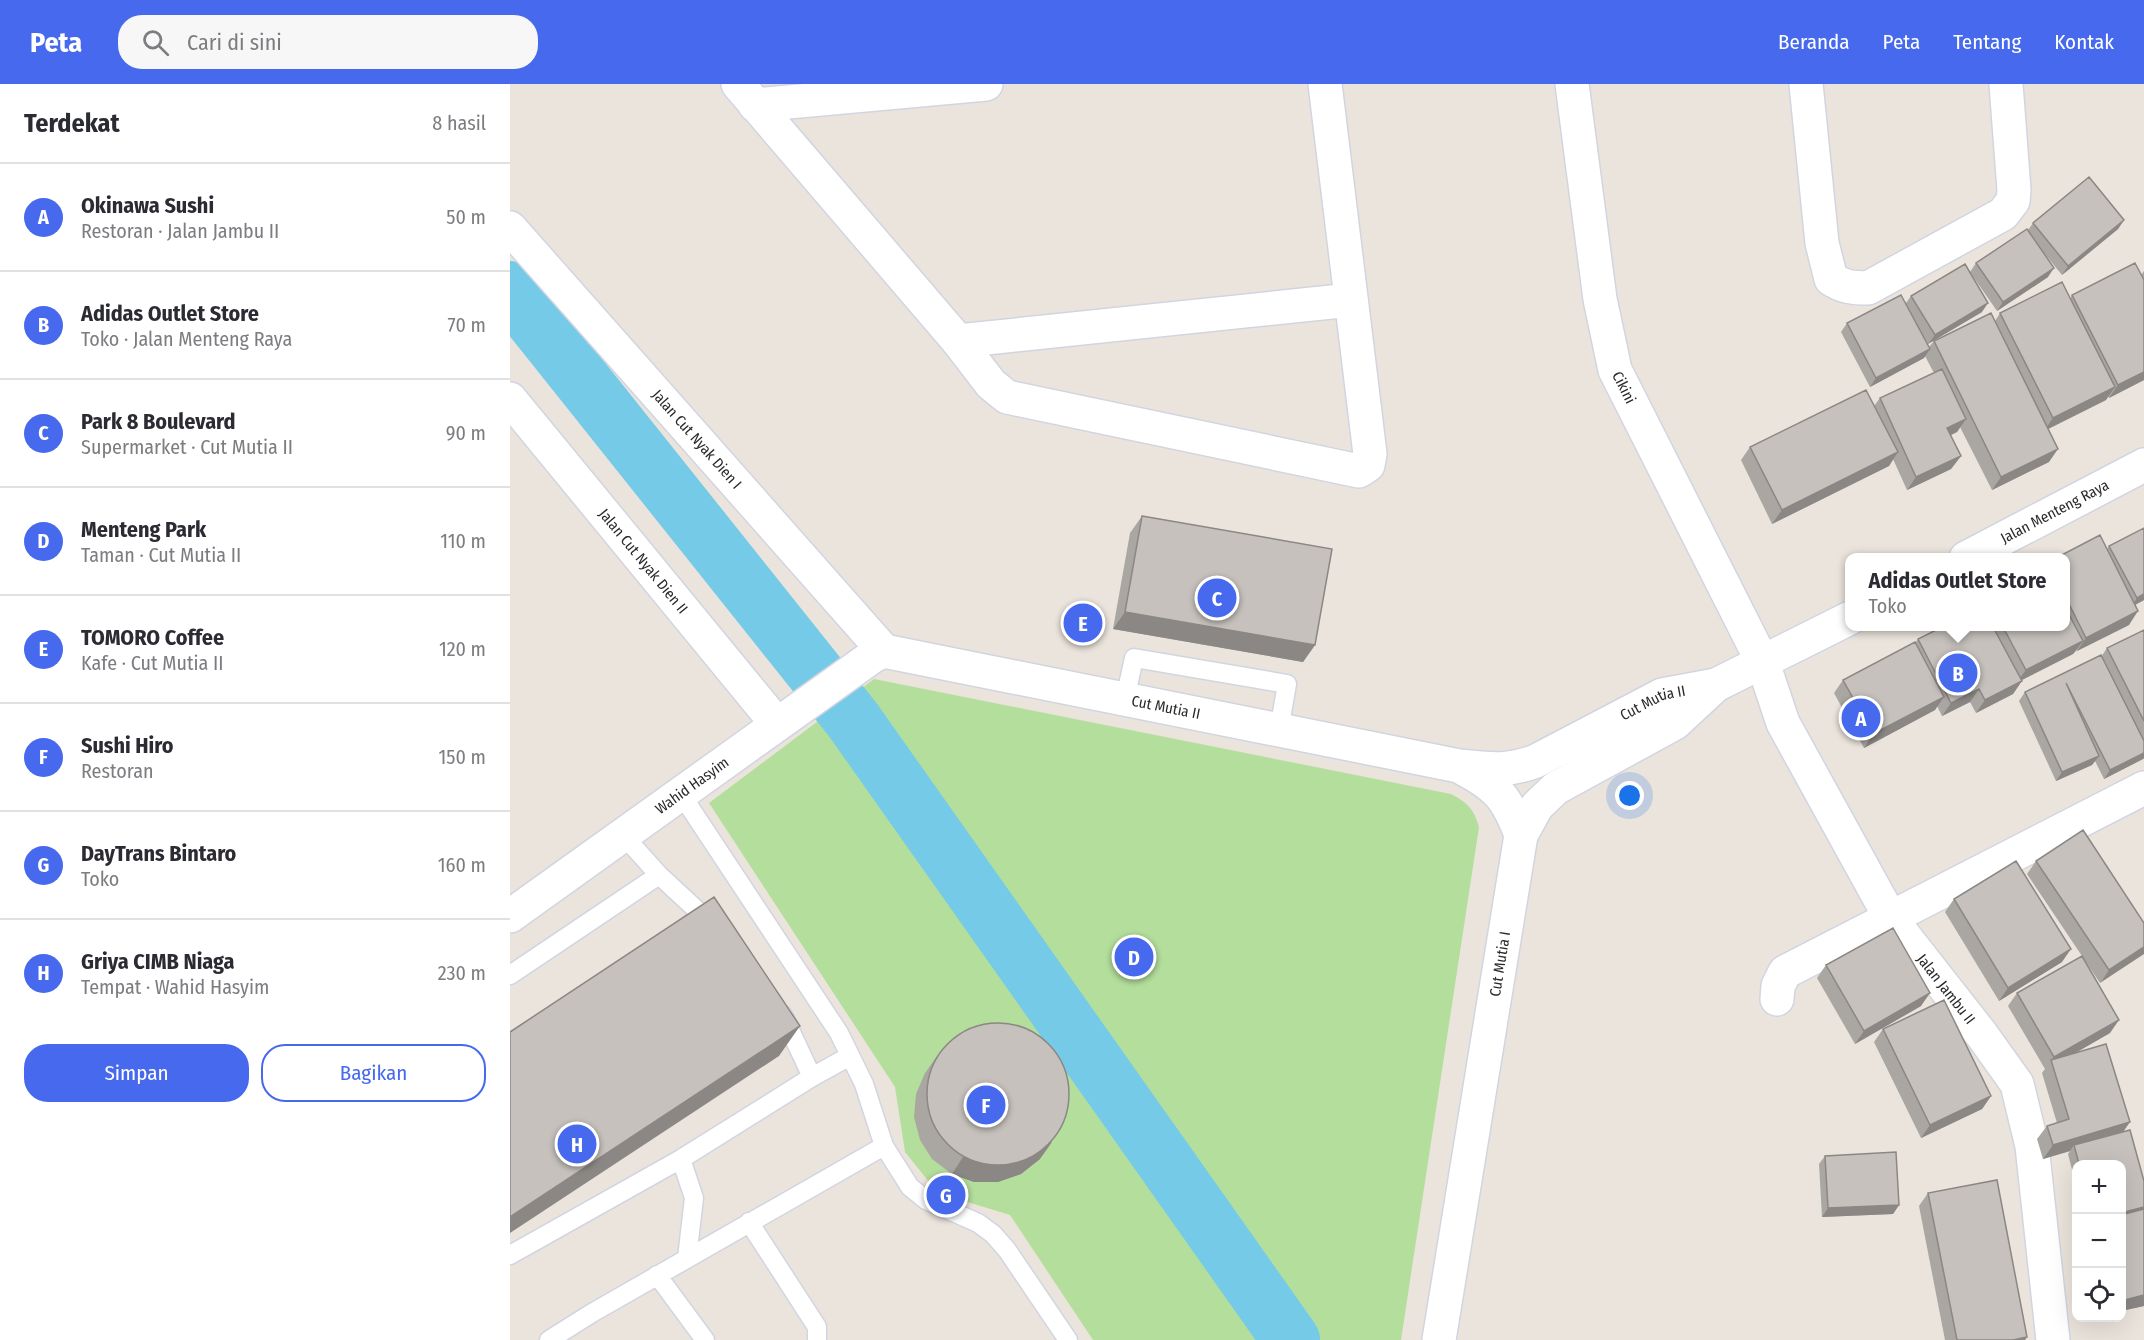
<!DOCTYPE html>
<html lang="id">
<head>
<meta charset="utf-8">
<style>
  body { margin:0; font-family:"Fira Sans Condensed",sans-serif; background:#f7f7f7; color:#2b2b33 }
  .controls { position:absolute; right:18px; bottom:18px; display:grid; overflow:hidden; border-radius:12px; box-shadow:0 6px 24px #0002 }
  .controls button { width:54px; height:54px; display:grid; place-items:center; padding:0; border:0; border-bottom:2px solid #e1e1e2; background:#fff; color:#2b2b33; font:30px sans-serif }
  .you { position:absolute; left:1120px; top:712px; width:21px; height:21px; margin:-15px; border:4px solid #fff; border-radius:50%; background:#1a73e8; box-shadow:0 0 0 9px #1a73e833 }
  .badge { display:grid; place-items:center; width:39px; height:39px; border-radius:50%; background:#4669ee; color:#fff; font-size:20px; font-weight:700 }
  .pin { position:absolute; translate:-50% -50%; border:3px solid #fff; box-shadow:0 2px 6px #0006 }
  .popup { position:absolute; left:1335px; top:469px; width:225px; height:78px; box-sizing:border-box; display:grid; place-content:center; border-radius:12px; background:#fff; filter:drop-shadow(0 2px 4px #0005); font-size:20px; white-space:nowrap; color:#7c7c81 }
  .popup b { font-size:22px; color:#2b2b33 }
  .popup::after { content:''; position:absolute; left:50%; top:100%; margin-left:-12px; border:12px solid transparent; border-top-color:#fff }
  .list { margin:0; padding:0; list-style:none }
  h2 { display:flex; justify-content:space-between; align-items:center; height:78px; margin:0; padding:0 24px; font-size:26px }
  h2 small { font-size:20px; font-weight:400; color:#7c7c81 }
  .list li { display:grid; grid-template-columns:39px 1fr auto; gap:18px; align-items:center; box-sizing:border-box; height:108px; padding:0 24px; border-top:2px solid #e1e1e2 }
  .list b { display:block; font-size:22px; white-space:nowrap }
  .list p { margin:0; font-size:20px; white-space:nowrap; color:#7c7c81 }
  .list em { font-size:20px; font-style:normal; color:#7c7c81 }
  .actions { display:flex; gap:12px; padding:18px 24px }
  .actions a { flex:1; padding:14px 0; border:2px solid #4669ee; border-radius:24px; text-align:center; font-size:21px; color:#4669ee }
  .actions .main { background:#4669ee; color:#fff }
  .icon { flex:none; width:33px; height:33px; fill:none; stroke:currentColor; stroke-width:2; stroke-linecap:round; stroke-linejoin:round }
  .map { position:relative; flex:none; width:1634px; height:1256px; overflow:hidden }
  header { display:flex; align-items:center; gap:36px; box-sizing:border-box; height:84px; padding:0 30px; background:#4669ee; color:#fff }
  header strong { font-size:28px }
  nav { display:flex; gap:33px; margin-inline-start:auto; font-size:21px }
  .search { width:420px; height:54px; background:#f7f7f7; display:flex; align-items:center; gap:15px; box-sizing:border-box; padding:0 21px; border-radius:24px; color:#7c7c81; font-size:22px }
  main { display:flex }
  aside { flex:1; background:#fff }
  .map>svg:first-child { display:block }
  .green { fill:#b4de9c }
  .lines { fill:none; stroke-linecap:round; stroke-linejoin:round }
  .river { stroke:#75cbe7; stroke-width:58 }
  .service-casing { stroke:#d2d5e1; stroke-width:21 }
  .minor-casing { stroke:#d2d5e1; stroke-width:36 }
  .tertiary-casing { stroke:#d2d5e1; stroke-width:36 }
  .secondary-casing { stroke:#d2d5e1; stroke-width:36 }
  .service { stroke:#fff; stroke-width:18 }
  .minor { stroke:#fff; stroke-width:33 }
  .tertiary { stroke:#fff; stroke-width:33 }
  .secondary { stroke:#fff; stroke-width:33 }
  .wall { fill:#aaa6a2 }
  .shaded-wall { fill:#8b8784 }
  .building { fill:#c6c1bc; stroke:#8b8784; stroke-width:1.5 }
  .labels { text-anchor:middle; stroke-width:4.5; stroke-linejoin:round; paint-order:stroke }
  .street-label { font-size:15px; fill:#292929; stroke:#fff }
</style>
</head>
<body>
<header>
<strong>Peta</strong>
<div class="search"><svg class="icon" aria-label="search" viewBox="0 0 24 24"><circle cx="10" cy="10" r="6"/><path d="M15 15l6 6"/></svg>Cari di sini</div>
<nav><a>Beranda</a><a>Peta</a><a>Tentang</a><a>Kontak</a></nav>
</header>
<main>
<aside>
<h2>Terdekat<small>8 hasil</small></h2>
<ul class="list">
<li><span class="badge">A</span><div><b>Okinawa Sushi</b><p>Restoran · Jalan Jambu II</p></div><em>50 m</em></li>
<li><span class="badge">B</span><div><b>Adidas Outlet Store</b><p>Toko · Jalan Menteng Raya</p></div><em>70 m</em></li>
<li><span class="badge">C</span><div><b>Park 8 Boulevard</b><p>Supermarket · Cut Mutia II</p></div><em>90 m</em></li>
<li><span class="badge">D</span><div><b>Menteng Park</b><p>Taman · Cut Mutia II</p></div><em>110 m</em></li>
<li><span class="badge">E</span><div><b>TOMORO Coffee</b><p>Kafe · Cut Mutia II</p></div><em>120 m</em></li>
<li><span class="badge">F</span><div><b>Sushi Hiro</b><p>Restoran</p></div><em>150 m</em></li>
<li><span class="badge">G</span><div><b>DayTrans Bintaro</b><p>Toko</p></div><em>160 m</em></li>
<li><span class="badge">H</span><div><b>Griya CIMB Niaga</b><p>Tempat · Wahid Hasyim</p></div><em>230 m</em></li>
</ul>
<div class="actions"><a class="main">Simpan</a><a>Bagikan</a></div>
</aside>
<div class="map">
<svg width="1634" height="1256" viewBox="0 0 1634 1256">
  <rect width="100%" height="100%" fill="#ebe4dc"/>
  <path class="green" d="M364,595L941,710C958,719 964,725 969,743L891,1256H583L500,1131L428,1109L395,1068L385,1003L199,719Z"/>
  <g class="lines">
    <path class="river" d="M0,206L343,636L781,1256"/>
    <g class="service-casing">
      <path id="service" d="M615,615L624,574L777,600L769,646
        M171,710L329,949L354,1000L374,1062L400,1103L416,1116L468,1139L483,1150L497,1166L558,1256
        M113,751L149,791L203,841
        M0,891L149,791
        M273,931L302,993
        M171,1075L184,1114L177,1174
        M239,1138L307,1243V1256
        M0,1171L171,1075L302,993L340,972
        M147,1191L195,1256
        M39,1256L82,1229L374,1062"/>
    </g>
    <g class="minor-casing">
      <g id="minor">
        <path d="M228,0L448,257L481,300L497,313L849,387L858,381L860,370L815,0"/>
        <path d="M1296,0L1312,159L1321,195C1333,203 1343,204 1358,204L1493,130L1503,117L1504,106L1496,0"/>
        <path d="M245,21L476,0"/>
        <path id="s1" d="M0,144L374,567"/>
        <path d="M448,257L841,216"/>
        <path id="s2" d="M0,315L267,640"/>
        <path id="s3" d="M1253,579L1273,639L1381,835L1472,951L1507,1000L1522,1062L1543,1256"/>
        <path d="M1267,915L1268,902L1275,888L1634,704"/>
      </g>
    </g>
    <g class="tertiary-casing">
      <g id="tertiary">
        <path id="s4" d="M1062,0L1090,215L1105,286L1253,579"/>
      </g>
    </g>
    <g class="secondary-casing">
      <g id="secondary">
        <path id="s5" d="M1456,474L1634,381"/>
        <path d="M954,685C988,703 997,714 1011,751"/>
        <path id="s6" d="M0,832L363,572L374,567L949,682C980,685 997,688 1026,677L1152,611L1206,601L1340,534"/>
        <path id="s7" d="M929,1256L1011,751L1027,722L1046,704L1165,639L1206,601"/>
      </g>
    </g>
    <use href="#service" class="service"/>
    <use href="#minor" class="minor"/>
    <use href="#tertiary" class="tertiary"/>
    <use href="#secondary" class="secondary"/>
  </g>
  <path class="wall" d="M1614,136L1608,145L1552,191L1534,169L1538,193L1487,227L1460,188L1466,179L1518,146L1523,139Z
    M1634,187V296L1599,314L1598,312L1596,316L1538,345L1539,378L1482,406L1450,343L1447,348L1441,351L1451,372L1441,385L1397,406L1383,375L1379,382L1262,440L1231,376L1240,363L1364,322L1370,314L1424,289L1415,272L1414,274L1360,303L1331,248L1337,239L1396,219L1401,212L1472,228L1418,260L1412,249L1419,263L1424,257L1485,237L1490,229L1560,215L1562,211L1631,191Z
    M632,432L805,561L793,578L603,545L620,449Z
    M1599,462L1634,516L1625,521L1619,541L1567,567V566L1563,570L1512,596L1503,610L1466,629L1460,618L1432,632L1427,622L1425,626L1354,664L1324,609L1333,596L1405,559L1408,555L1432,543H1556V474L1597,465Z
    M1634,546V674L1633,675L1594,695L1585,677L1582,681L1546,697L1509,617L1515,608L1591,573L1597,564Z
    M1526,777L1634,839L1590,899L1574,875L1600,949L1564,969L1614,1047L1634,1097V1222L1611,1227V1080H1566V1101L1558,1070L1560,1067L1533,1075L1527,1055L1537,1042L1547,1039L1532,989L1535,985L1498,922L1507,909L1572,872L1517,790Z
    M1444,815L1552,878L1489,917L1435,828Z
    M1316,881L1411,922L1345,960L1307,894Z
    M1373,945L1481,1012L1472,1025L1411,1054L1364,958Z
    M427,972L530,1075L511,1090L488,1098H464L442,1090L422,1075L410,1056L404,1033L406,1010L415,989Z
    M1315,1072L1389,1121L1383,1130L1312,1133L1309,1080Z
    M1418,1109L1517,1253L1515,1256H1435L1409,1122Z"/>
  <path class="shaded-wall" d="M1614,136L1608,145L1552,191L1558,182Z
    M1544,184L1538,193L1487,227L1493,218Z
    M1478,219L1472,228L1418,260L1425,251Z
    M1420,265L1414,274L1360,303L1366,294Z
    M1634,288V296L1599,314L1608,301Z
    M1605,303L1596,316L1534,347L1543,334Z
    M1456,335L1447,348L1428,357L1437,344Z
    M1548,365L1539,378L1482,406L1491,393Z
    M1388,368L1379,382L1262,440L1272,426Z
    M1451,372L1441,385L1397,406L1406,393Z
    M1634,510V516L1621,523L1627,514Z
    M1628,527L1619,541L1567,567L1576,554Z
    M615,528L805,561L793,578L603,545Z
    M1573,557L1563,570L1506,599L1516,586Z
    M1512,597L1503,610L1466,629L1475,616Z
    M1469,605L1460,618L1432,632L1441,619Z
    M1434,613L1425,626L1354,664L1363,650Z
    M1634,669V674L1633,675L1594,695L1600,686Z
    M1589,672L1582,681L1546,697L1552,688Z
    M1634,863V870L1590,899L1599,886Z
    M1561,865L1552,878L1489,917L1498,904Z
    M1420,909L1411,922L1345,960L1354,947Z
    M1609,936L1600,949L1543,982L1541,977L1544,973Z
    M290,942L269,972L0,1149V1133Z
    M1481,1012L1472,1025L1411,1054L1420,1041Z
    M1620,1038L1611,1051L1564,1061L1560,1067L1533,1075L1543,1061Z
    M542,1058L530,1075L511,1090L488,1098H464L442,1090L453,1073Z
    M1389,1121L1383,1130L1312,1133L1318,1124Z
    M1634,1123V1130L1611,1136V1129Z
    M1634,1211V1222L1611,1227V1217Z
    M1517,1253L1515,1256H1503Z"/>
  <path class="building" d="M1579,93L1614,136L1558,182L1523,139Z
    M1517,145L1544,184L1493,218L1466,179Z
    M1625,179L1634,196V288L1608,301L1562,211Z
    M1455,180L1478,219L1425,251L1401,212Z
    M1552,198L1605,303L1543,334L1490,229Z
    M1391,211L1420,265L1366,294L1337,239Z
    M1481,229L1548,365L1491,393L1424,257Z
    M1432,285L1456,335L1437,344L1451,372L1406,393L1370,314Z
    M1356,306L1388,368L1272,426L1240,363Z
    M632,432L822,465L805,561L615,528Z
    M1634,444V510L1627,514L1599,462Z
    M1590,451L1628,527L1576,554L1556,514V474H1546Z
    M1556,525L1573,557L1516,586L1493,543H1556Z
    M1432,543H1483L1512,597L1475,616L1469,605L1441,619L1408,555Z
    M1634,546V637L1597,564Z
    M1405,558L1434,613L1363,650L1333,596Z
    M1591,571L1634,657V669L1600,686L1556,599L1589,672L1552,688L1515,608Z
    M1573,746L1634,839V863L1599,886L1526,777Z
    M1506,777L1561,865L1498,904L1444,815Z
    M204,813L290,942L0,1133V948Z
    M1383,844L1420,909L1354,947L1316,881Z
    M1572,872L1609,936L1544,973L1507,909Z
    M1434,916L1481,1012L1420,1041L1373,945Z
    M417 1010a71 71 0 1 1 142 0a71 71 0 1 1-142 0Z
    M1596,960L1620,1038L1543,1061L1537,1042L1559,1035L1541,976Z
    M1620,1046L1634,1097V1123L1611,1129V1080H1569L1564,1061Z
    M1386,1068L1389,1121L1318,1124L1315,1072Z
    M1487,1096L1517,1253L1503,1256H1447L1418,1109Z
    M1634,1125V1211L1611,1217V1131Z"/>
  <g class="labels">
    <g class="street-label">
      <text dy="5" stroke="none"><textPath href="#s4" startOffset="309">Cikini</textPath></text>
      <text dy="5" stroke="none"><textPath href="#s1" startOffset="282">Jalan Cut Nyak Dien I</textPath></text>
      <text dy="5" stroke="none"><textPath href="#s5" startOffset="100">Jalan Menteng Raya</textPath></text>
      <text dy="5" stroke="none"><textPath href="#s2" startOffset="210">Jalan Cut Nyak Dien II</textPath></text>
      <text dy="5" stroke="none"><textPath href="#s6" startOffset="1254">Cut Mutia II</textPath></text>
      <text dy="5" stroke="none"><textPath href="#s6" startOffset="746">Cut Mutia II</textPath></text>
      <text dy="5" stroke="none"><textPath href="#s6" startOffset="224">Wahid Hasyim</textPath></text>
      <text dy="5" stroke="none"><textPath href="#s7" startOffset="381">Cut Mutia I</textPath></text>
      <text dy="5" stroke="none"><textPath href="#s3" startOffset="376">Jalan Jambu II</textPath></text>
    </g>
  </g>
</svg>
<div class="controls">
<button>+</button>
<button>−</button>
<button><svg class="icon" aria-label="locate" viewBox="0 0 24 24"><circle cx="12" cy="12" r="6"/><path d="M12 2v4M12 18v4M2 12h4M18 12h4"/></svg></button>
</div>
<div class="you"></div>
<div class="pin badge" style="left:1351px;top:634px">A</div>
<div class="pin badge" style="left:1448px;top:589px">B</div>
<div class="popup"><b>Adidas Outlet Store</b>Toko</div>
<div class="pin badge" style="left:707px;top:514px">C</div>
<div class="pin badge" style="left:624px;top:873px">D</div>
<div class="pin badge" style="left:573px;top:539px">E</div>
<div class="pin badge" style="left:476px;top:1021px">F</div>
<div class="pin badge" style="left:436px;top:1111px">G</div>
<div class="pin badge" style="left:67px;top:1060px">H</div>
</div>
</main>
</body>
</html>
